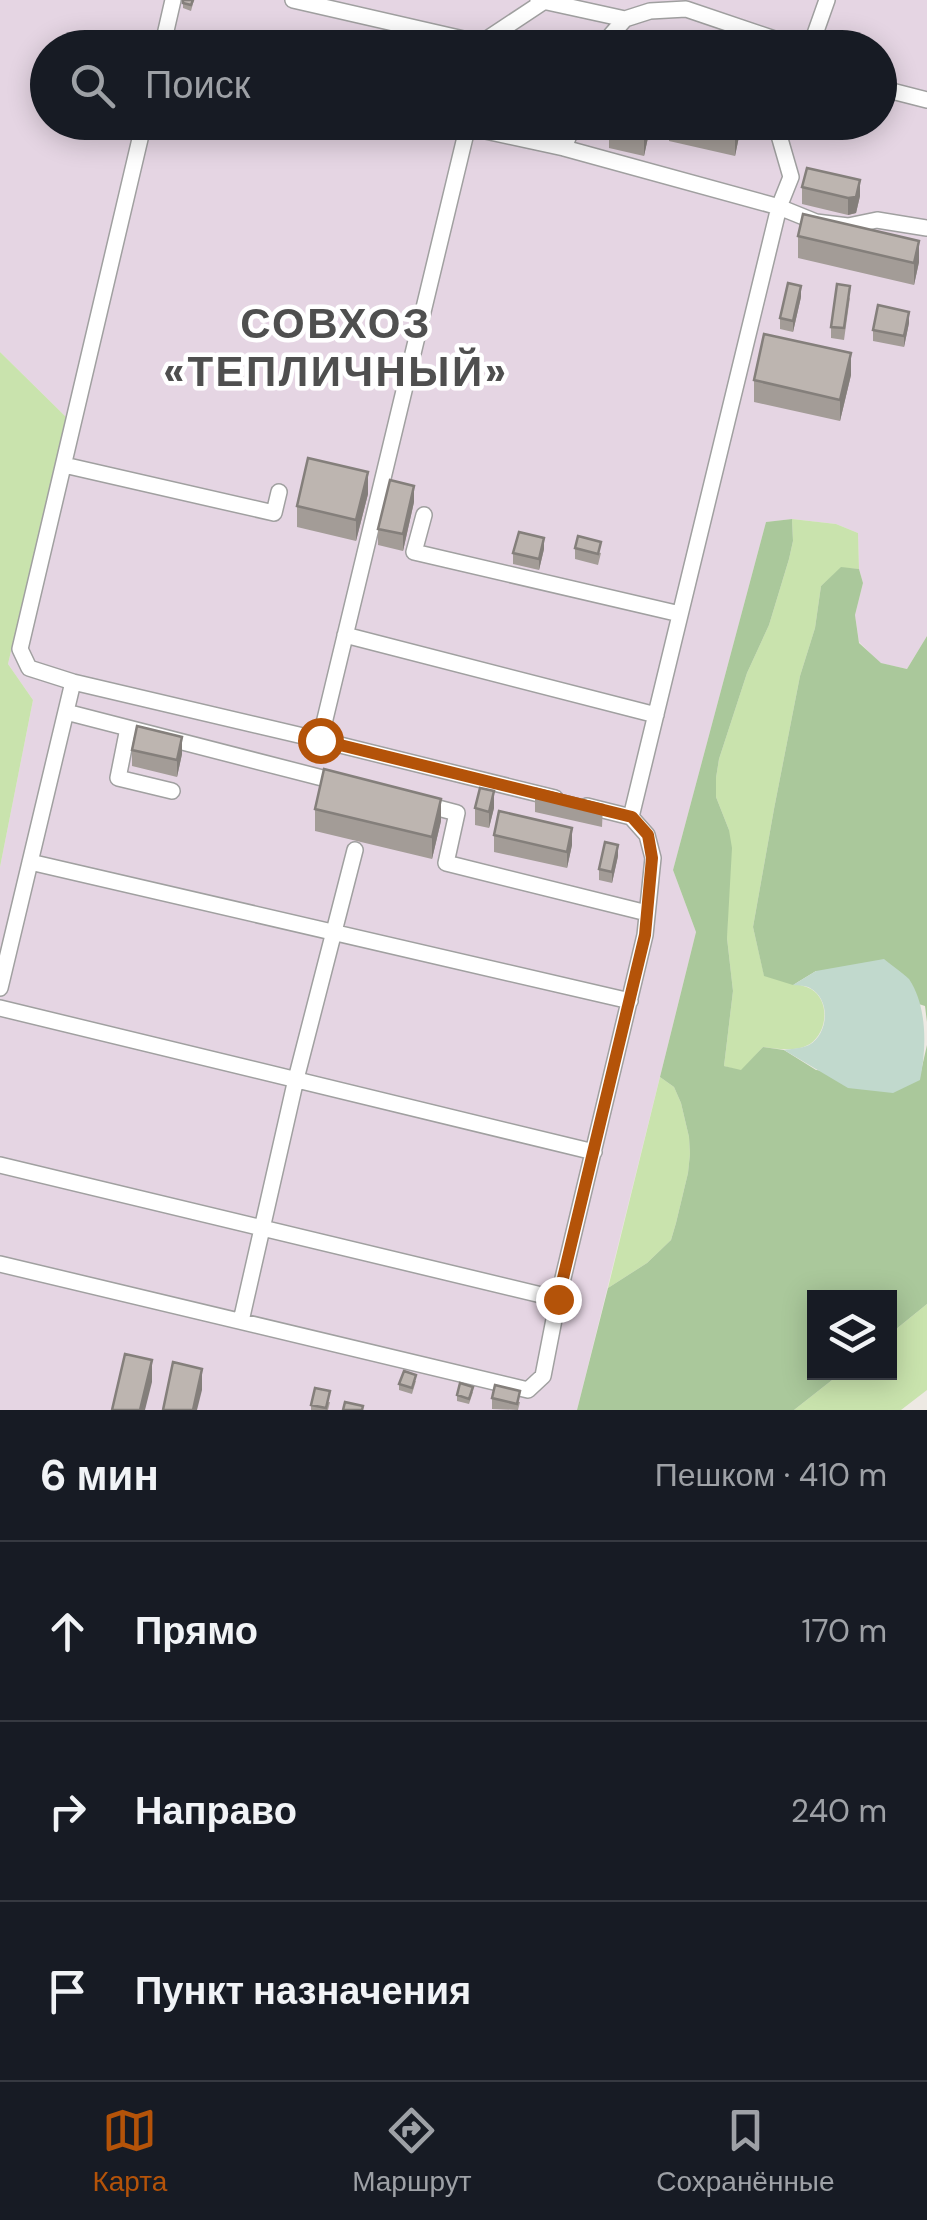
<!DOCTYPE html>
<html lang="ru">
<head>
<meta charset="utf-8">
<style>
  body { margin:0; font-family:"DM Sans",sans-serif; background:#20242c; color:#f1f3f6 }
  .controls { position:absolute; right:30px; bottom:30px; display:grid; overflow:hidden; border-radius:0px; box-shadow:0 5px 25px #0003 }
  .controls button { width:90px; height:90px; display:grid; place-items:center; padding:0; border:0; border-bottom:2px solid #363941; background:#171b24; color:#f1f3f6; font:50px sans-serif }
  .stop { position:absolute; width:30px; height:30px; margin:-22px; border:8px solid #b45309; border-radius:50%; background:#fff }
  .stop.end { background:#b45309; border-color:#fff; box-shadow:0 2px 10px #0008 }
  .list { margin:0; padding:0; list-style:none }
  h2 { display:flex; justify-content:space-between; align-items:center; height:130px; margin:0; padding:0 40px; font-size:42px }
  h2 small { font-size:32px; font-weight:400; color:#9ea1a6 }
  .list li { display:grid; grid-template-columns:65px 1fr auto; gap:30px; align-items:center; box-sizing:border-box; height:180px; padding:0 40px; border-top:2px solid #363941 }
  .list b { display:block; font-size:38px; white-space:nowrap }
  .list em { font-size:32px; font-style:normal; color:#9ea1a6 }
  .icon { flex:none; width:55px; height:55px; fill:none; stroke:currentColor; stroke-width:2; stroke-linecap:round; stroke-linejoin:round }
  .map { position:relative; flex:none; width:927px; height:1410px; overflow:hidden }
  .search { position:absolute; background:#171b24; box-shadow:0 5px 25px #0003; left:30px; right:30px; top:30px; height:110px; display:flex; align-items:center; gap:25px; box-sizing:border-box; padding:0 35px; border-radius:55px; color:#9ea1a6; font-size:38px }
  .sheet { height:670px; background:#171b24 }
  nav { display:flex; justify-content:space-around; align-items:center; box-sizing:border-box; height:140px; border-top:2px solid #363941; background:#171b24; font-size:28px; color:#9ea1a6 }
  nav a { display:grid; justify-items:center; gap:5px }
  nav .on { color:#b45309 }
  .map>svg:first-child { display:block }
  .industrial { fill:#e5d5e3; fill-rule:evenodd }
  .grass { fill:#c9e3ad }
  .forest { fill:#aac89b }
  .wetland { fill:#c1d9cd }
  .lines { fill:none; stroke-linecap:round; stroke-linejoin:round }
  .minor-casing { stroke:#a0a0a0; stroke-width:18 }
  .minor { stroke:#fff; stroke-width:15 }
  .wall { fill:#a39c97 }
  .shaded-wall { fill:#847f7b }
  .building { fill:#bdb5b0; stroke:#847f7b; stroke-width:2.5 }
  .route { stroke:#b45309; stroke-width:12 }
  .labels { text-anchor:middle; stroke-width:9; stroke-linejoin:round; paint-order:stroke }
  .district-label { font-size:42px; font-weight:bold; letter-spacing:2.5px; fill:#4f4f4f; stroke:#fff }
</style>
</head>
<body>
<div class="map">
<svg width="927" height="1410" viewBox="0 0 927 1410">
  <rect width="100%" height="100%" fill="#ede9e3"/>
  <path class="industrial" d="M0,0H927V636L907,669L880,663L859,642L855,615L863,583L859,569L858,533L836,524L792,519L766,522L673,870L696,932L577,1410H0V867L33,700L8,664L66,417L0,352ZM48,48H880V122H48Z"/>
  <path class="grass" d="M0,352L66,417L8,664L33,700L0,867Z
    M792,519L836,524L858,533L859,569L841,568L821,586L815,628L800,676L774,809L753,927L764,975C773,978 804,985 811,989C830,1000 828,1032 810,1044C797,1052 777,1049 763,1047L741,1071L724,1066L733,991L727,938L729,830L716,797V778L719,759L747,673L769,625L789,559L793,541Z
    M660,1077L674,1087L681,1103L689,1137L690,1154L688,1173L676,1223L671,1240L647,1263L608,1288Z
    M927,1304V1390L901,1410H794L841,1373L890,1372V1334Z"/>
  <path class="forest" d="M792,519L793,541L789,559L769,625L747,673L719,759L716,778V797L729,830L732,848L727,938L733,991L724,1066L741,1070L763,1047L784,1050L816,1070L919,1080L927,1045V1304L890,1334V1298H814V1372L841,1373L794,1410H577L608,1288L647,1263L671,1240L676,1223L688,1173L690,1154L689,1137L681,1103L674,1087L660,1077L696,932L673,870L766,522Z
    M841,567L859,569L863,583L855,615L859,643L881,663L907,669L927,636V1022L925,1006L816,971L793,985L764,976L753,927L774,809L800,676L815,628L821,586Z"/>
  <path class="wetland" d="M884,959C892,966 902,972 909,979C927,1006 927,1047 920,1080L893,1093L848,1088L784,1050C791,1049 803,1048 809,1045C829,1034 831,999 810,988C805,985 799,986 793,985L816,971Z"/>
  <g class="lines">
    <g class="minor-casing">
      <path id="minor" d="M293,0L481,43L543,2
        M538,0L625,19L650,11L686,9L801,48
        M162,48L173,0
        M604,48L611,35L625,19
        M810,48L827,0
        M880,88L927,100
        M144,122L20,649L29,668L73,682L320,740L555,798
        M444,122L564,148L779,207L816,222L848,226L877,220L927,228
        M564,148L574,122
        M64,465L274,513L279,492
        M424,515L414,552L680,614
        M345,635L656,715
        M66,712L338,782
        M128,728L118,778L172,791
        M320,740L467,129
        M423,804L457,813L446,863L647,913
        M587,806L631,817
        M30,862L630,1001
        M0,988L73,682
        M0,1008L594,1152
        M0,1165L558,1299
        M0,1264L528,1390L543,1376L558,1299L645,935L653,858L647,835L631,817L779,207L791,177L778,132L781,122
        M241,1321L296,1079L355,850"/>
    </g>
    <use href="#minor" class="minor"/>
  </g>
  <path class="wall" d="M183,0H194L191,11L183,8Z
    M607,122H742L735,156L669,141V137L649,133L644,156L609,148V124Z
    M802,187L860,196L856,213L848,215L802,204Z
    M798,236L919,262L914,285L798,258Z
    M801,297L793,332L780,329V318Z
    M850,297L844,340L831,338V327Z
    M909,323L904,347L873,341V330Z
    M851,375L840,421L754,402V380Z
    M368,494L356,541L297,527V506Z
    M414,502L403,551L378,545V529Z
    M575,548L601,553L598,565L575,559Z
    M544,549L539,570L513,564V553Z
    M132,750L182,754L177,777L132,766Z
    M535,796L603,805L602,827L535,812Z
    M475,808H494L489,828L475,825Z
    M315,809L441,821L432,859L315,831Z
    M494,835L572,845L567,868L494,852Z
    M618,856L612,883L599,880V869Z
    M416,1381L412,1394L399,1390V1384Z
    M473,1392L469,1404L457,1401V1395Z
    M492,1398L520,1402L518,1410L492,1409Z
    M330,1402L328,1410H311V1405Z"/>
  <path class="shaded-wall" d="M647,122H649V133L644,156V135Z
    M737,122H742L735,156V135Z
    M860,180V196L856,213L848,215V198Z
    M919,241V262L914,285V263Z
    M801,286V297L793,332V321Z
    M909,312V323L904,347V336Z
    M851,353V375L840,421V400Z
    M368,472V494L356,541V520Z
    M414,486V502L403,551V534Z
    M544,538V549L539,570V559Z
    M182,737V754L177,777V760Z
    M494,791V808L489,828V812Z
    M441,799V821L432,859V837Z
    M572,828V845L567,868V852Z
    M618,845V856L612,883V872Z
    M152,1360V1382L145,1410H140Z
    M202,1369V1390L197,1410H193Z"/>
  <path class="building" d="M183,0H193L191,5L183,3Z
    M610,122H647L644,135L609,127Z
    M682,122H737L735,135Z
    M807,168L860,180L856,197L848,198L802,187Z
    M803,214L919,241L914,263L798,236Z
    M788,283L801,286L793,321L780,318Z
    M837,284L850,286L844,328L831,327Z
    M878,305L909,312L904,336L873,330Z
    M764,334L851,353L840,400L754,380Z
    M308,458L368,472L356,520L297,506Z
    M390,480L414,486L403,534L378,529Z
    M519,532L544,538L539,559L513,553Z
    M578,536L601,542L598,554L575,548Z
    M137,726L182,737L177,760L132,750Z
    M324,769L441,799L432,837L315,809Z
    M480,788L494,791L489,812L475,808Z
    M537,789L603,805L602,811L535,796Z
    M499,811L572,828L567,852L494,835Z
    M605,842L618,845L612,872L599,869Z
    M125,1354L152,1360L140,1410H112Z
    M173,1362L202,1369L193,1410H163Z
    M404,1371L416,1375L412,1388L399,1384Z
    M460,1383L473,1387L469,1399L457,1395Z
    M495,1385L520,1391L517,1404L492,1398Z
    M315,1388L330,1391L326,1408L311,1405Z
    M345,1402L363,1406L362,1410H343Z"/>
  <g class="lines">
    <path class="route" d="M320,740L632,817L648,835L652,858L645,935L558,1299"/>
  </g>
  <g class="labels">
    <g class="district-label">
      <text x="336" y="338">СОВХОЗ<tspan x="336" dy="48">«ТЕПЛИЧНЫЙ»</tspan></text>
    </g>
  </g>
</svg>
<div class="controls">
<button><svg class="icon" aria-label="layers" viewBox="0 0 24 24"><path d="M12 4l9 5-9 5-9-5zM3 14l9 5 9-5"/></svg></button>
</div>
<div class="stop" style="left:320px;top:740px"></div>
<div class="stop end" style="left:558px;top:1299px"></div>
<div class="search"><svg class="icon" aria-label="search" viewBox="0 0 24 24"><circle cx="10" cy="10" r="6"/><path d="M15 15l6 6"/></svg>Поиск</div>
</div>
<section class="sheet">
<h2>6 мин<small>Пешком · 410 m</small></h2>
<ul class="list">
<li><svg class="icon" aria-label="ahead" viewBox="0 0 24 24"><path d="M12 20V5M6 11l6-6 6 6"/></svg><div><b>Прямо</b></div><em>170 m</em></li>
<li><svg class="icon" aria-label="right" viewBox="0 0 24 24"><path d="M7 20v-9h11M14 6l5 5-5 5"/></svg><div><b>Направо</b></div><em>240 m</em></li>
<li><svg class="icon" aria-label="arrive" viewBox="0 0 24 24"><path d="M6 21V4h12l-3 4 3 4H6"/></svg><div><b>Пункт назначения</b></div></li>
</ul>
</section>
<nav>
<a class="on"><svg class="icon" aria-label="map" viewBox="0 0 24 24"><path d="M3 6l6-2 6 2 6-2v14l-6 2-6-2-6 2zM9 4v14M15 6v14"/></svg>Карта</a>
<a><svg class="icon" aria-label="directions" viewBox="0 0 24 24"><path d="M12 3l9 9-9 9-9-9zM9 14v-3h6M13 9l2 2-2 2"/></svg>Маршрут</a>
<a><svg class="icon" aria-label="saved" viewBox="0 0 24 24"><path d="M7 4h10v16l-5-4-5 4z"/></svg>Сохранённые</a>
</nav>
</body>
</html>
